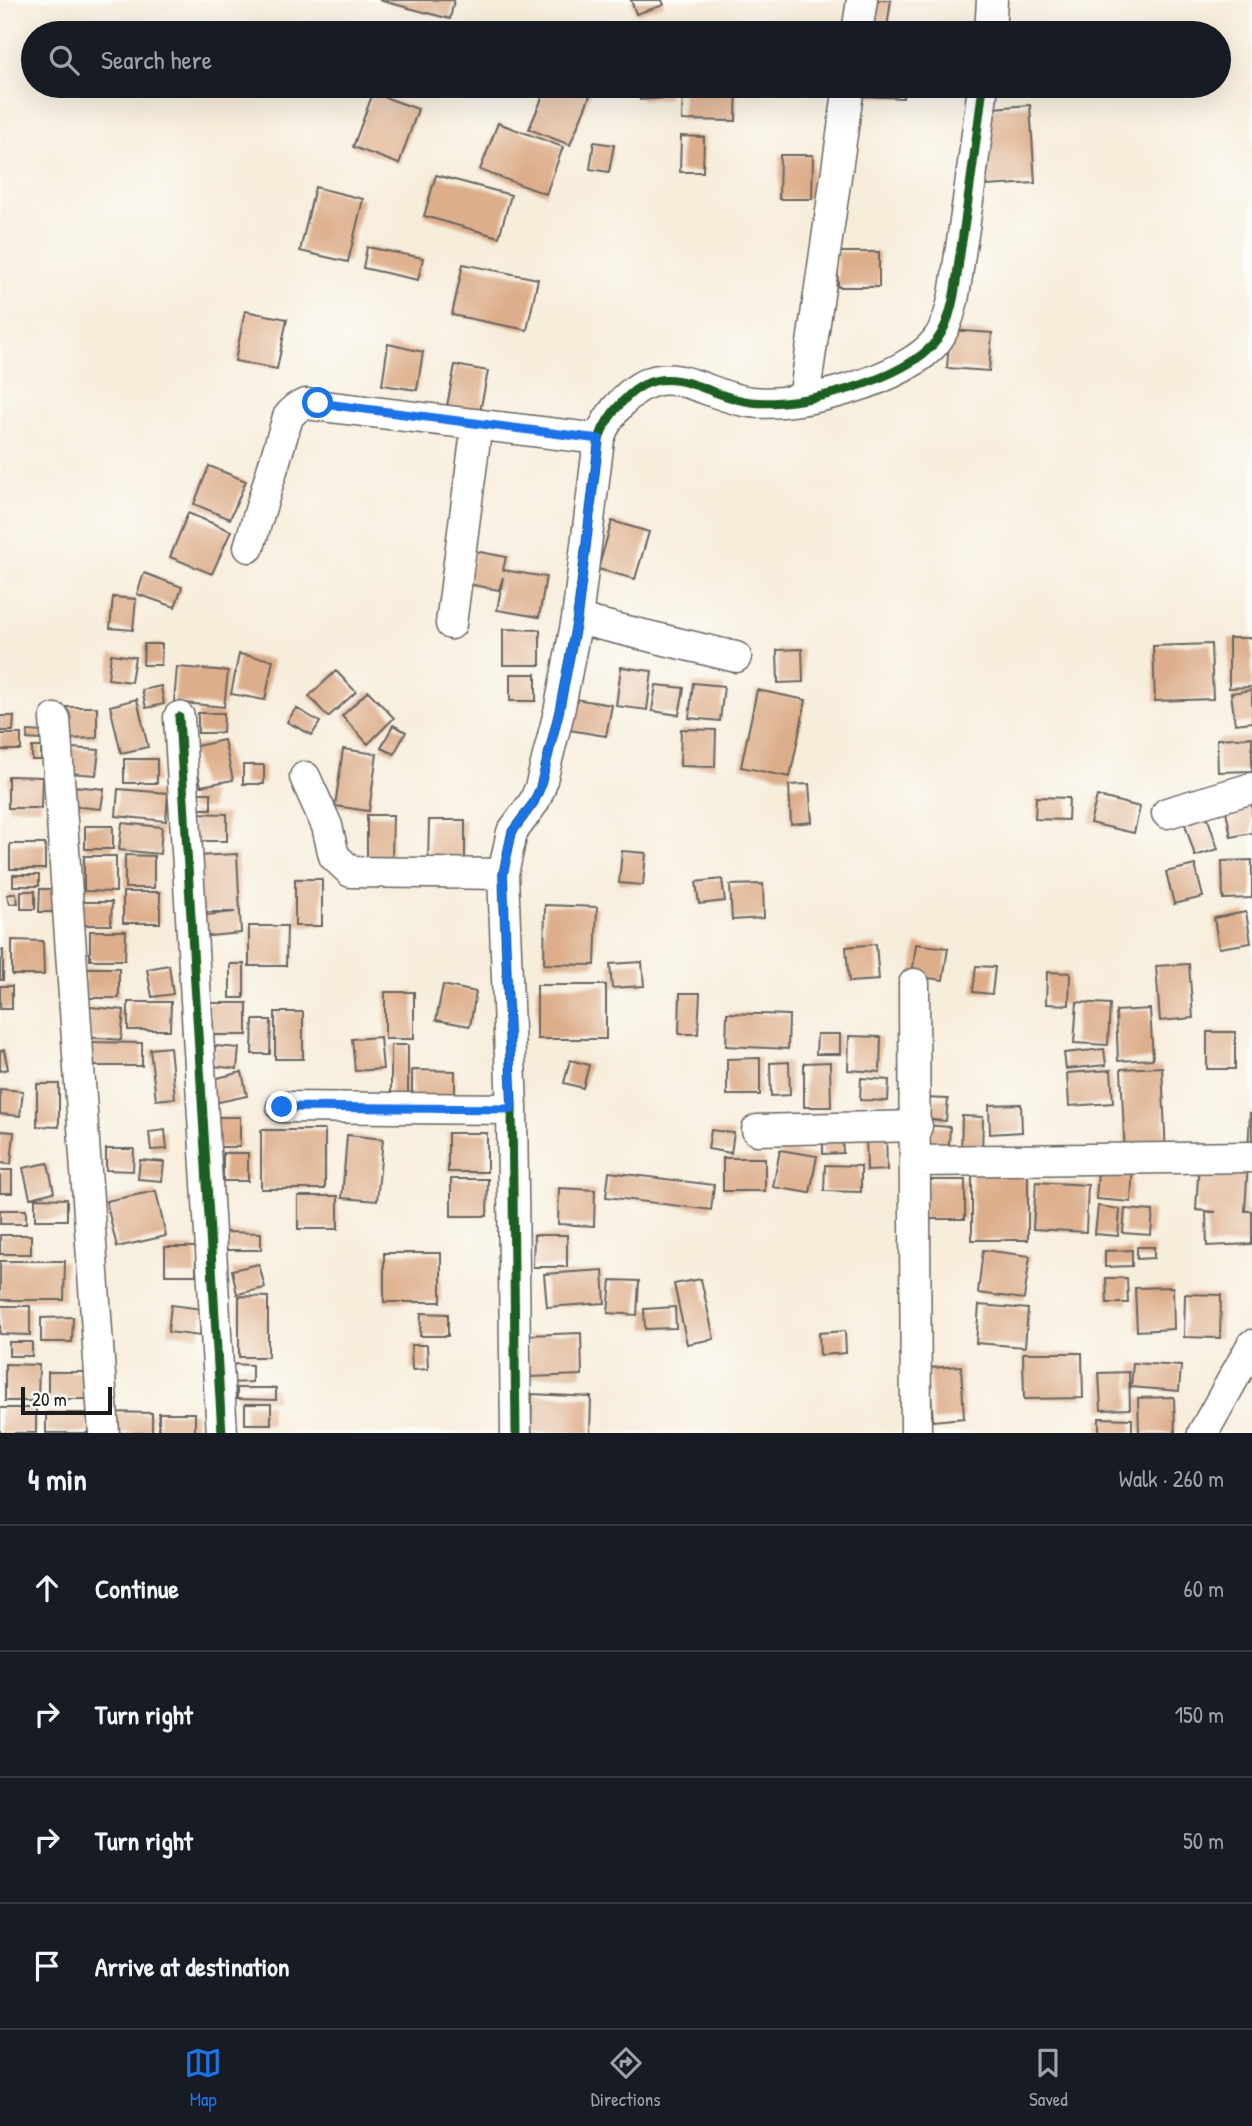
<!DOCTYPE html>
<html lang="en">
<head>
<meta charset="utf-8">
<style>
  body { margin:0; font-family:"Patrick Hand",sans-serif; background:#242831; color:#f1f3f6 }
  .scale { position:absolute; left:21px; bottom:18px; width:91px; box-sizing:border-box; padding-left:7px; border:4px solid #1c1c1c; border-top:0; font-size:19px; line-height:24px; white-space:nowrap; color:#1c1c1c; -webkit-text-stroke:5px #fdfcf7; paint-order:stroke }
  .stop { position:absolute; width:21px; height:21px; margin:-16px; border:5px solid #1a73e8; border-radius:50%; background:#fff }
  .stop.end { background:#1a73e8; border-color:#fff; box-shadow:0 2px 7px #0008 }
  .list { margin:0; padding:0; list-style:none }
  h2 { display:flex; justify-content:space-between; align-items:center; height:91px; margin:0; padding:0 28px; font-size:30px }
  h2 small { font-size:23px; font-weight:400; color:#9ea1a6 }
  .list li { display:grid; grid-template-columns:46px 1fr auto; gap:21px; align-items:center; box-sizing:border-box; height:126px; padding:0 28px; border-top:2px solid #363941 }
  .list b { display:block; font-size:26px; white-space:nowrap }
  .list em { font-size:23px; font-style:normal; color:#9ea1a6 }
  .icon { flex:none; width:38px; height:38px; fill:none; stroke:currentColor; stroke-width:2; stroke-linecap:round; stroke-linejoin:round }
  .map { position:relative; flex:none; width:1252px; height:1433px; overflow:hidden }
  .search { position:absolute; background:#171b24; box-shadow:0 7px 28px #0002; left:21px; right:21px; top:21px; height:77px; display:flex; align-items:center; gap:18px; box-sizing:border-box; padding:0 24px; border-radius:38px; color:#9ea1a6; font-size:26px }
  .sheet { height:595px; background:#171b24 }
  nav { display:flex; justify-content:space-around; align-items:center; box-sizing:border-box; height:98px; border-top:2px solid #363941; background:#171b24; font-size:19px; color:#9ea1a6 }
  nav a { display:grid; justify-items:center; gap:4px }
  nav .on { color:#1a73e8 }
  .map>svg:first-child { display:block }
  .building { fill:#ddae8b }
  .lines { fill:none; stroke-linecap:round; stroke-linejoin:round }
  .minor-casing { stroke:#69655f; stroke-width:33 }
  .minor { stroke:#fff; stroke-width:30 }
  .cycleway-casing { stroke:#fdfcf7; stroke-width:13 }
  .cycleway { stroke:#1b5e20; stroke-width:9 }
  .route { stroke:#1a73e8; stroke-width:9 }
</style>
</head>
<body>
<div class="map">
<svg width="1252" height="1433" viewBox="0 0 1252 1433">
  <rect width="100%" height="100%" fill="#fdfcf7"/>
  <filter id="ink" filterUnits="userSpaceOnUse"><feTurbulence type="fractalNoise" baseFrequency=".0143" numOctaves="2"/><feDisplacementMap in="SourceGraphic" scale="14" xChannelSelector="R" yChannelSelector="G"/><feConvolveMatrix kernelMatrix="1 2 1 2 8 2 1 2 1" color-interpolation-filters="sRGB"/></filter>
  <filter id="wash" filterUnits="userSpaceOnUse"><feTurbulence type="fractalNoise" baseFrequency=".00686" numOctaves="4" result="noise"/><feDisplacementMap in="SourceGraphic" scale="28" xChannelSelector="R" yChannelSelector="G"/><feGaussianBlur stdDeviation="1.57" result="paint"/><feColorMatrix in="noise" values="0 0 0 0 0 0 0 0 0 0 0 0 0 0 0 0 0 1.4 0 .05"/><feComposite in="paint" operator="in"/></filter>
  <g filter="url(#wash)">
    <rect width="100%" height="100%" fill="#f7eddb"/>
    <g id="blocks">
      <path class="building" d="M379,0H454L450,19Z
        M631,0H662L664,5L636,14Z
        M868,0H891L887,28L865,25Z
        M547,86H594L570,145L529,129Z
        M639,86H668V98L640,100Z
        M683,86H737L736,121L682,120Z
        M860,86H903V98L860,96Z
        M373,93L418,109L399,164L353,147Z
        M1030,105L1035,183L987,186L982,109Z
        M498,123L563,147L546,194L480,170Z
        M681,136L704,137L703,172H680Z
        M594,142L614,145L609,172L590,169Z
        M780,155H813L812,199H779Z
        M436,175L511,195L499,237L424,216Z
        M315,187L363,199L348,262L300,251Z
        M367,247L423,258L418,280L363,268Z
        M837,252H879V287H838Z
        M463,264L538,279L527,330L452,315Z
        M245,311L287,319L277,369L235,361Z
        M950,330L992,333L989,371L947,368Z
        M388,344L423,352L417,390L382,385Z
        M455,365L488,371L478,422L445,416Z
        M209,466L246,481L230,519L194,504Z
        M188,513L231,531L212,574L170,557Z
        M612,521L649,532L635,579L598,569Z
        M475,551L506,557L503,570L546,577L539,617L497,610L503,577L499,590L468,584Z
        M144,573L182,587L175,607L137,594Z
        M113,597L136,599L133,630L110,628Z
        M503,629L540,630V665H503Z
        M1229,638H1252V687L1229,688Z
        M144,644H162L161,665H143Z
        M1211,644L1213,699L1155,701L1153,646Z
        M802,649L803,682L778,683L777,650Z
        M111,654L135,657L131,682L108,679Z
        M239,654L273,660L265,700L231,694Z
        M177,667L228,671L224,707L174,702Z
        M621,667L652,671L647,710L616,706Z
        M336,671L356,692L328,717L309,696Z
        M510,674H536V701H510Z
        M693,683L724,686L720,721L689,718Z
        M656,685L684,688L679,715L652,711Z
        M161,686L164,704L146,708L142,690Z
        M757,690L806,700L790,777L741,767Z
        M1252,690V722L1235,724L1231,693Z
        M368,691L394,718L368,744L342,716Z
        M137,699L148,747L121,753L110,706Z
        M575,699L612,705L606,736L569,730Z
        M66,707H97V738L66,739Z
        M296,708L320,722L312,735L287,722Z
        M198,713H224L223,733H198Z
        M0,716H14L13,731H0Z
        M393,725L406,732L394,754L381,748Z
        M681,729L716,730L715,767L680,766Z
        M28,731L42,732L41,740L27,739Z
        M0,734H21V750H0Z
        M1252,737V771L1218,772L1217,739Z
        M224,740L233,780L201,786L192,747Z
        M32,747H41V760H32Z
        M72,748L99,750L96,775L70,773Z
        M343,749L377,754L369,811L335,806Z
        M124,759H157V783H124Z
        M243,765H264V784H243Z
        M8,776L42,777L41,808H8Z
        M809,784L812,822L791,824L789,785Z
        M73,786L104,789L101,809L71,806Z
        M118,789L168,793L166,821L116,816Z
        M190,793H211V809H190Z
        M1097,796L1140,807L1134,833L1090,823Z
        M1036,797L1069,798L1068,820L1035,819Z
        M1252,800V833L1231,837L1225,805Z
        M193,813L227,814V841H192Z
        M367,815H393L392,860H367Z
        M1207,816L1218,849L1195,856L1185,824Z
        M429,820H465V863H428Z
        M122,823L162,827L160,854L119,850Z
        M85,826H113V849H85Z
        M10,844H45V869H10Z
        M622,851L646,853L643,885L619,883Z
        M237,854L241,933L199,937L197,916L235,912H196L195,856Z
        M125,855L154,856V888H125Z
        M84,856H116V892L84,891Z
        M1252,860V898L1223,899L1222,861Z
        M1195,865L1203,897L1174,904L1166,872Z
        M13,875H39V886H13Z
        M295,879H322V926H295Z
        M722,879L725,901L699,904L696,882Z
        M763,884L764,918L732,920L730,885Z
        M40,889H54V912H39Z
        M21,891H35V909H21Z
        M123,892H160V923H123Z
        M16,893L18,903L10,904L7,895Z
        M82,902H112L111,925H81Z
        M545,905L597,907L595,965L544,964Z
        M1246,912L1251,943L1219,948L1214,918Z
        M249,926H287L286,966H249Z
        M90,931H126L125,960H90Z
        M12,940L43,941L44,975H12Z
        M876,944L879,980L849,982L846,947Z
        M916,944L948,948L943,980L912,976Z
        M0,950H3V980H0Z
        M642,962L644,986L612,988L610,964Z
        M230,964H244V998H230Z
        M1189,964L1193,1018L1160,1021L1156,966Z
        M169,965L173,994L152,997L147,969Z
        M976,966L995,967L992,994L973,992Z
        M85,968H119V998H85Z
        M1047,972L1070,973L1069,1005L1046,1004Z
        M443,985L476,992L470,1026L436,1020Z
        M537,985H606V1039H537Z
        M0,986H12V1009H0Z
        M385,992H414V1039H385Z
        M680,993H700L698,1034H679Z
        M128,1002H171L170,1030H128Z
        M1077,1002L1110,1004L1108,1045L1074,1043Z
        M204,1003H247V1035H204Z
        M90,1007L124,1010L121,1040L88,1037Z
        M1150,1009L1153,1059L1118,1061L1116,1011Z
        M275,1012H303V1059H275Z
        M727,1013L789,1015L788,1049L726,1046Z
        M253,1020H271L270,1054H252Z
        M1207,1032H1235V1069H1207Z
        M817,1034H840V1054H816Z
        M849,1036L881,1037L880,1072L848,1070Z
        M380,1037L383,1069L355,1071L352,1039Z
        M88,1042L142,1043V1066H88Z
        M391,1045H408V1102H391Z
        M215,1046L239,1048L237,1069L213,1066Z
        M170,1047L175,1098L156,1100L150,1049Z
        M1104,1049L1106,1065L1066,1069L1064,1053Z
        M4,1050L8,1069L0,1071V1051Z
        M760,1058V1095H727V1059Z
        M570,1060L589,1065L583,1088L564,1083Z
        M789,1062L790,1095L771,1096L770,1063Z
        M830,1062L831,1107H804V1063Z
        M1162,1067L1166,1155L1125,1157L1121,1069Z
        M412,1070L455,1071V1104H412Z
        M1111,1070L1113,1103L1069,1106L1067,1073Z
        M242,1072L247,1096L214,1103L209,1080Z
        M861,1078L889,1080L888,1101L860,1100Z
        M37,1084H59V1127L37,1126Z
        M0,1089L23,1091L20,1116L0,1114Z
        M924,1098L948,1099L946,1121L922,1119Z
        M1021,1104L1022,1132L990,1134L989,1105Z
        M1250,1113H1252V1153H1248Z
        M962,1116L983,1117L982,1155L961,1154Z
        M208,1117H240V1147H207Z
        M923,1125L950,1127L948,1159L921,1157Z
        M165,1130L167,1149L151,1150L149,1132Z
        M261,1130H325V1189H261Z
        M711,1130L734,1133L731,1153L708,1149Z
        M0,1131L14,1132L11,1164L0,1163Z
        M886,1131L887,1170L867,1171L866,1132Z
        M823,1132H842L843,1153L823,1154Z
        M448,1133H487V1172H448Z
        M347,1135L383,1139L377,1201L342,1198Z
        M106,1149H134L133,1171L106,1170Z
        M780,1150L817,1156L810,1193L773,1187Z
        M223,1153H248V1181H223Z
        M723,1158H765V1191H723Z
        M1099,1159L1133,1162L1131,1202L1096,1199Z
        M1199,1159L1248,1162L1245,1211H1252V1244L1207,1246L1206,1212H1216L1196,1210Z
        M140,1160L164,1162L162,1181L138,1179Z
        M48,1163L54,1192L30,1198L23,1168Z
        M825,1165L861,1166V1192L824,1191Z
        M972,1169L1028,1170V1240H972Z
        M0,1170H12V1193H0Z
        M609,1172L714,1185L711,1210L606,1197Z
        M451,1179H488L487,1216H451Z
        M924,1180H965V1219H924Z
        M1036,1182L1088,1185L1086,1232L1033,1229Z
        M559,1188L595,1190L594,1226L558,1224Z
        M156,1191L166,1236L117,1247L106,1201Z
        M298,1196H338V1229H298Z
        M35,1198L67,1199V1220H35Z
        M1098,1206L1120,1209L1118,1236L1095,1234Z
        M1125,1209L1153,1211L1151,1235L1123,1233Z
        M0,1210H26V1224H0Z
        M225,1232L261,1233V1250H225Z
        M0,1235H31V1254H0Z
        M534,1235H567V1267H533Z
        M165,1247H196V1275H165Z
        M1137,1247H1154V1258L1137,1259Z
        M983,1250L1030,1256L1024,1299L978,1293Z
        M1132,1250V1266L1105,1267V1251Z
        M384,1253H441V1302H384Z
        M0,1261H65L64,1300H0Z
        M259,1264L265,1288L237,1294L232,1270Z
        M603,1270L605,1303L547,1307L544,1274Z
        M1106,1278H1127L1128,1303H1107Z
        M701,1279L714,1339L687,1344L674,1284Z
        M611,1280L639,1281L637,1315L608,1313Z
        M1173,1287L1174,1329L1137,1331L1135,1288Z
        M1185,1294L1221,1295L1220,1338L1184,1337Z
        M239,1296L268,1297V1357H239Z
        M171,1305L203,1309L200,1336L168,1332Z
        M979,1305L1028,1309L1025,1347L976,1343Z
        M0,1306H30V1335L0,1334Z
        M675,1307L676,1328L645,1329L644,1309Z
        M421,1313L448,1314V1336H420Z
        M73,1317L72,1342H41V1318Z
        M845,1331L846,1353L820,1355L819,1333Z
        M581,1333L582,1375L529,1377L528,1335Z
        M9,1342H32V1356H9Z
        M411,1345H427L428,1369L412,1370Z
        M1023,1353H1082L1083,1398L1024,1399Z
        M1133,1363L1181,1366L1179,1391L1131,1387Z
        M5,1364L39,1365L38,1401H5Z
        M229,1364L252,1365V1382L228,1383Z
        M961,1366L964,1418L933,1421L929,1368Z
        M48,1372H86V1399H48Z
        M1129,1372L1130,1409L1101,1410L1099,1373Z
        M237,1388H276V1400L237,1399Z
        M532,1394L591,1397L590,1433H531Z
        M1174,1397L1175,1433H1139L1138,1398Z
        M245,1404H271V1424H245Z
        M0,1408H36V1433H0Z
        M108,1412L152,1413V1433H108Z
        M46,1413H88V1433H46Z
        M159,1413H195V1433H159Z
        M1099,1418L1132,1419V1433H1099Z"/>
    </g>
  </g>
  <g filter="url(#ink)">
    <use href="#blocks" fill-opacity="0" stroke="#69655f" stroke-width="2"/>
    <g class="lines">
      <g class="minor-casing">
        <path id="minor" d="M857,33L862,0
          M990,33L992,0
          M804,399L849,86
          M249,547L288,417L296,408L306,404L599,439
          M577,619L736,657
          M451,624L477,424
          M179,717L222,1433
          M55,719L104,1433
          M305,777L327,826L334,856L351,872L503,874
          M1167,813L1252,788
          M914,984L916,1433
          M282,1107L512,1109
          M757,1130L917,1126
          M917,1161L1252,1157
          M516,1433L512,1109L503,874L512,832L534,802L540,788L559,712L577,619L599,439C604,423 612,412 624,400C666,355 705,397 751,402C800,408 907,380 937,340C954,317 956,280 960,254C969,198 976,142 983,86
          M1203,1433L1252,1345"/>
      </g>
      <use href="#minor" class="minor"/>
      <g class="cycleway-casing">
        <path id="cycleway" d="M179,717L222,1433
          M516,1433L512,1109L503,874L512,832L534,802L540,788L559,712L577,619L599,439C604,423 612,412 624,400C666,355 705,397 751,402C800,408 907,380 937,340C954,317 956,280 960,254C969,198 976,142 983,86"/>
      </g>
      <use href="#cycleway" class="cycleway"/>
    </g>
  </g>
  <g class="lines" filter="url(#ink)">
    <path class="route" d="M282,1107L512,1109L503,874L512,832L534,802L540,788L559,712L577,619L599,439L318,403"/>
  </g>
</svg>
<div class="scale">20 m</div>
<div class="stop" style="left:318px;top:403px"></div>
<div class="stop end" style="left:282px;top:1107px"></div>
<div class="search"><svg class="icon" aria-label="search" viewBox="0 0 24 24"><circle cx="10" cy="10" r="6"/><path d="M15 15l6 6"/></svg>Search here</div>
</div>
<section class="sheet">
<h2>4 min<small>Walk · 260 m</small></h2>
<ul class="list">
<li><svg class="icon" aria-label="ahead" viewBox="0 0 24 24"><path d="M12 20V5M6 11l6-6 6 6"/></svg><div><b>Continue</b></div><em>60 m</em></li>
<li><svg class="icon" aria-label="right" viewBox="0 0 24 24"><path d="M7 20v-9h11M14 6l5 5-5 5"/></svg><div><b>Turn right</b></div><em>150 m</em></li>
<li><svg class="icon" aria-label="right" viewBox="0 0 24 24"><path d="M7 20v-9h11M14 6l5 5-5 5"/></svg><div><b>Turn right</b></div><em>50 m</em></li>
<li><svg class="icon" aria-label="arrive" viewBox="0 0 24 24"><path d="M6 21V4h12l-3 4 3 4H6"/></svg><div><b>Arrive at destination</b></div></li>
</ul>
</section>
<nav>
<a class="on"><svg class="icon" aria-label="map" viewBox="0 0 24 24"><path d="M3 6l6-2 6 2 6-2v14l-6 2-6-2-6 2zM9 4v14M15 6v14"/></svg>Map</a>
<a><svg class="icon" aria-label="directions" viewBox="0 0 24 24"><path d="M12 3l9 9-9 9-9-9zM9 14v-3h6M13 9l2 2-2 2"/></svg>Directions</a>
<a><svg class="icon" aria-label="saved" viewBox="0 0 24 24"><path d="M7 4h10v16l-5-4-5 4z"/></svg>Saved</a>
</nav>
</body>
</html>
